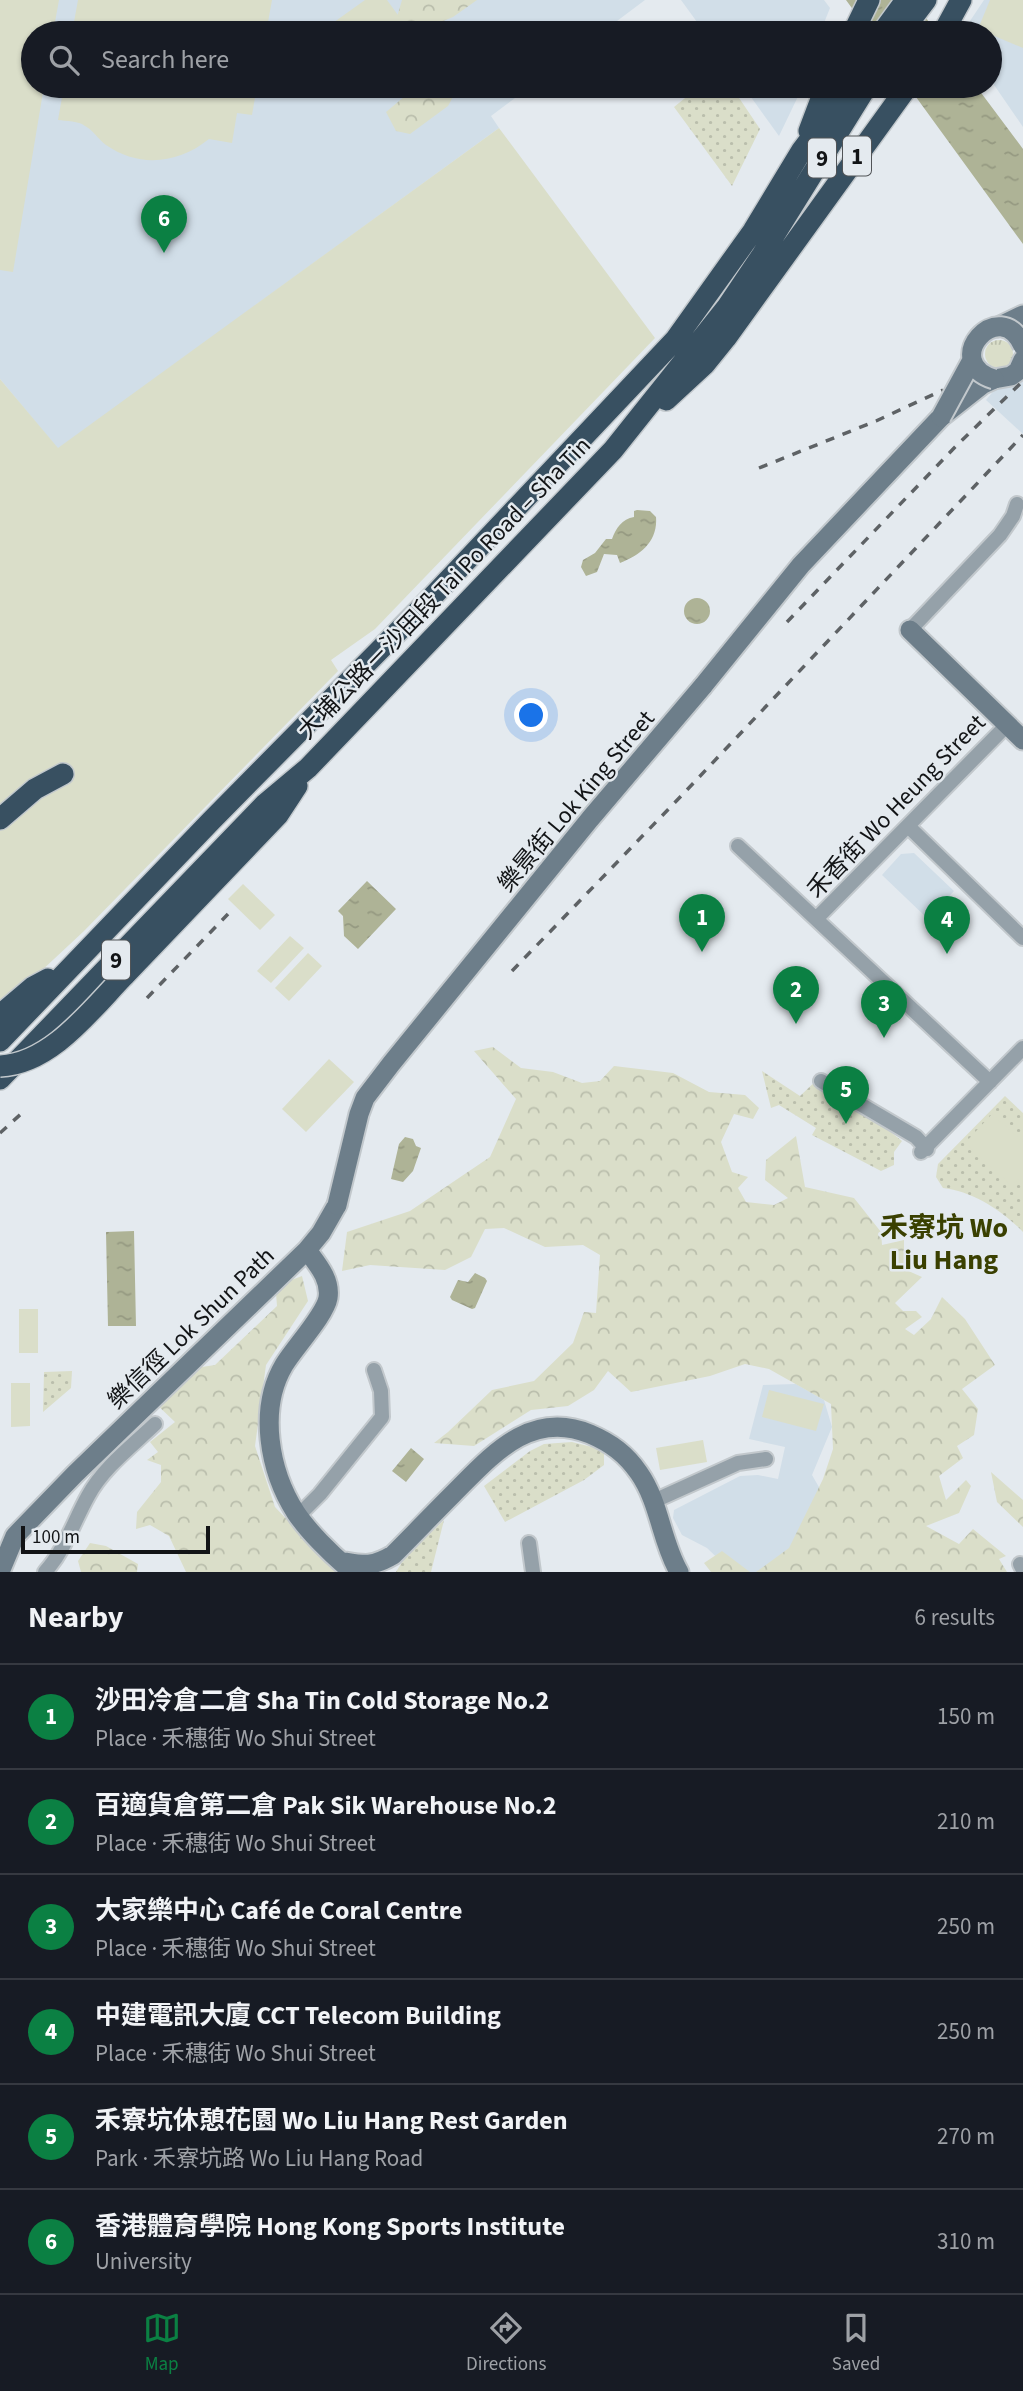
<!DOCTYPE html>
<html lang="en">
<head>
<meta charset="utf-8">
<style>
  body { margin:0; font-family:"Source Sans 3","Noto Sans TC",sans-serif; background:#242831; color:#f1f3f6 }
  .scale { position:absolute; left:21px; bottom:18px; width:189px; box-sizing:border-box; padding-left:7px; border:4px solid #121416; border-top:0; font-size:19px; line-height:24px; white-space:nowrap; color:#121416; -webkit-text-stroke:5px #e4eaef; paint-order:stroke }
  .you { position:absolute; left:532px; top:716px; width:24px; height:24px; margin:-18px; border:5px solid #fff; border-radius:50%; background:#1a73e8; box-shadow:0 0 0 10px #1a73e833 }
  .badge { display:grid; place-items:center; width:46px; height:46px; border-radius:50%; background:#0b8043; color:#fff; font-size:23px; font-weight:700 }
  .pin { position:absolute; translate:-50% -58px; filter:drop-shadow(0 2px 4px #0008) }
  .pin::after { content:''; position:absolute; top:37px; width:24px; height:21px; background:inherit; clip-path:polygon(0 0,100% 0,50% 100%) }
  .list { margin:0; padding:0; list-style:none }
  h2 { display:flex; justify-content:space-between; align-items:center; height:91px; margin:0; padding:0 28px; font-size:30px }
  h2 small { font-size:23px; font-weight:400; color:#9ea1a6 }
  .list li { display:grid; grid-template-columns:46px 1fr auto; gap:21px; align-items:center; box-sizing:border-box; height:105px; padding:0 28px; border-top:2px solid #363941 }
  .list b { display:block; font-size:26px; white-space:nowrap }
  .list p { margin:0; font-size:23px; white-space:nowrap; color:#9ea1a6 }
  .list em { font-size:23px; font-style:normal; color:#9ea1a6 }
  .icon { flex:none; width:38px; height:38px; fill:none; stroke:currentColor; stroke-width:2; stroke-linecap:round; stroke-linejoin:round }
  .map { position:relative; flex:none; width:1023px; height:1572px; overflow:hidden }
  .search { position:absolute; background:#171b24; box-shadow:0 2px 5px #0004; left:21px; right:21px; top:21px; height:77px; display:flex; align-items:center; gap:18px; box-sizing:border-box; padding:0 24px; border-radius:38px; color:#9ea1a6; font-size:26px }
  .sheet { height:721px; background:#171b24 }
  nav { display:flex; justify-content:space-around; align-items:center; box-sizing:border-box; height:98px; border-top:2px solid #363941; background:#171b24; font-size:19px; color:#9ea1a6 }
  nav a { display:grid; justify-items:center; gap:4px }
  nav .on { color:#0b8043 }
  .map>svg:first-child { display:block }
  .built { fill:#d1dee8 }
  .grass { fill:url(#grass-tufts) }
  .forest { fill:url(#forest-crowns) }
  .park { fill:url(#park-dots) }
  .garden { fill:#dadec9 }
  .water { fill:url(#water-ripples) }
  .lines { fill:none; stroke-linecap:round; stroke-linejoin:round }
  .street-casing { stroke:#c2c8cc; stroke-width:18 }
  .secondary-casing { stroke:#c2c8cc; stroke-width:23 }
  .highway-casing { stroke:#c2c8cc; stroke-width:24 }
  .street { stroke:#95a1a9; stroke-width:14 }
  .secondary { stroke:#6d7e8a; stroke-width:19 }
  .highway { stroke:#385061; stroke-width:21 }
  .rail { stroke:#5e6265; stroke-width:3.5; stroke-dasharray:9 9; stroke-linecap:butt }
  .secondary-bridge-casing { stroke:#c2c8cc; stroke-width:23; stroke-linecap:butt }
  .highway-bridge-casing { stroke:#c2c8cc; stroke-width:24; stroke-linecap:butt }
  .secondary-bridge { stroke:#6d7e8a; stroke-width:19 }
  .highway-bridge { stroke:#385061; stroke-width:21 }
  .labels { text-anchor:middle; stroke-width:5; stroke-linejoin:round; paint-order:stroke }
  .shield { fill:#e4eaef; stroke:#515457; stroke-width:2 }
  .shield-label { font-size:23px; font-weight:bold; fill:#121416 }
  .street-label { font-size:24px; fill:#121416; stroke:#e4eaef }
  .quarter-label { font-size:28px; font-weight:bold; fill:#3a4001; stroke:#e4eaef }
</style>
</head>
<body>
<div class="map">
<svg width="1023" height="1572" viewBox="0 0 1023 1572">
  <defs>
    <pattern id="grass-tufts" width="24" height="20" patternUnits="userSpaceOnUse" patternTransform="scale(1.75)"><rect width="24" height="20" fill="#dadec9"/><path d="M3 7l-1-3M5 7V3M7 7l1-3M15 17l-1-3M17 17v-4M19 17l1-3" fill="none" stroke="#babeac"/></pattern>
    <pattern id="forest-crowns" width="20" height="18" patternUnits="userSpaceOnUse" patternTransform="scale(1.75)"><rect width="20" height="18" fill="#dadec9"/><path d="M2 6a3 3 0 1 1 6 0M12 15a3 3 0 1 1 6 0" fill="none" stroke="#babeac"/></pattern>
    <pattern id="park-dots" width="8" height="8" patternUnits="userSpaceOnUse" patternTransform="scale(1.75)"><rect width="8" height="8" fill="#dadec9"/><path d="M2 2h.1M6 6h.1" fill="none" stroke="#babeac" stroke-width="1.8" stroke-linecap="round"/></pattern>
    <pattern id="water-ripples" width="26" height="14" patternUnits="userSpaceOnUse" patternTransform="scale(1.75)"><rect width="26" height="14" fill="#aeb396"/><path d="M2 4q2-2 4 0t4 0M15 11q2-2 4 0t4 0" fill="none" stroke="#959981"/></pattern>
  </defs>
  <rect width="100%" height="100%" fill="#e4eaef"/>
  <path class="built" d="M0,0H645L601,33H33V86H531L491,116L499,128L58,449L0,379Z
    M681,0H824L830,8L824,23L830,32L829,33H705Z
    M984,0H1023V127L990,79V33H962Z
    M743,86H803L779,136Z
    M1023,355V434L986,400Z
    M914,853L954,891L928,919L882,875L901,854Z
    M796,1384L824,1400L832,1427L812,1475L824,1496L782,1572H732L707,1548L682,1535L673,1518L674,1510L740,1476L758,1475L778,1479L785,1447L749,1439L763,1385Z"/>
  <path class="grass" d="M985 354a14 14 0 1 1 28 0a14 14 0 1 1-28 0Z"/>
  <path class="forest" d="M402,0H477L453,17L414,33L397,17Z
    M417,86H459L448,106L410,134L396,131L386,112Z
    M493,1047L521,1068L553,1072L582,1083L600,1081L614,1066L673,1073L709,1092L745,1095L759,1108L753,1119L734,1114L721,1142L732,1172L748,1177L738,1188L746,1202L774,1205L788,1198L765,1180L766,1160L796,1136L805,1187L854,1198L881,1232L882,1245L904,1240V1269L922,1277L895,1303L903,1311H916L922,1317L905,1329L914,1335L931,1319L942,1297L965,1319L995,1365L962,1389L978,1409L974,1435L957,1446L963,1458L939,1476L946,1500L966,1480L971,1486L959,1513L926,1526L959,1544L973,1529L1006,1556L999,1559L1007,1572H756L789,1548L823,1479L833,1449L831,1404L769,1369L745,1364L710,1376L631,1392L608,1371L594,1390L568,1406L531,1410L474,1446L434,1443L448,1432L492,1390L534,1381L573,1343L584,1312L596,1313L600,1255L583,1245L545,1247L504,1228L485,1229L471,1257L445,1270L370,1265L342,1271L347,1232L410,1211L490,1157L516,1099L474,1051Z
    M302,1276L308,1301L266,1365L255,1446L275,1507L337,1572H186L169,1536L150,1525L136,1529L137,1512L161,1482V1465L147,1460L158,1452L150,1442L175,1422L153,1401L182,1370L215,1365L277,1306L276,1293L286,1282Z
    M991,1472L1023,1500V1527L997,1502Z
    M90,1543L106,1546L138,1564L137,1572H81L78,1561Z
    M722,1551L750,1572H711L704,1563Z"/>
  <path class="park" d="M700,86H731L760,129L732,186L674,107Z
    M762,1071L800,1096L821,1076L902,1141L894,1152V1165L881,1171L812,1135L816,1128L779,1105L771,1108Z
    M1005,1096L1023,1113V1232C1003,1211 972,1191 943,1188L936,1177L938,1164Z
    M72,1371L71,1388L43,1412L44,1372Z
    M572,1442L604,1450V1465L584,1480L505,1522L484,1486L530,1451L544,1444Z
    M444,1520L431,1572H396L405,1557Z"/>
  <path class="garden" d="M0,0H59L53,33H33V86H44L13,272L0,270Z
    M78,0H272L266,33H72Z
    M365,0H387L411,33H326L323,30Z
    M990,0H1023V48L978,29Z
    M64,86H257L252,115L237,113L232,143L209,139C178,164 139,168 106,145C98,139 93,130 85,126C79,121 66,121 58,120Z
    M499,128L655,338L375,629L331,660L338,671L84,931L9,1001L16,1010L0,1027V379L58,448Z
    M243,884L275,915L260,930L228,899Z
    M290,936L304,948L271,983L257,971Z
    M308,953L322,966L289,1001L275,988Z
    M329,1059L354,1082L306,1132L282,1109Z
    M992,1114L1023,1142V1174L1012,1186L965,1143Z
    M19,1309H38V1353H19Z
    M11,1383H30V1426L11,1427Z
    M769,1390L824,1404L816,1431L762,1417Z
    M703,1440L707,1462L660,1470L656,1448Z"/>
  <path class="water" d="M846,0H913L937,33H870Z
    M908,86H976L1023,149V244Z
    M637,510L650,511L656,517C658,541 641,555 620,563L617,555L604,554L597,572L586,576L581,567L583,560L595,553L606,539H612C616,528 622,519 634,517V511Z
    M684 611a13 13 0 1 1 26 0a13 13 0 1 1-26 0Z
    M367,881L396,909L358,949L344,936L343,916L338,911Z
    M405,1137L413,1139L416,1146L421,1148L413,1171L403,1182L391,1179L399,1144Z
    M134,1231L136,1326H108L106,1232Z
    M475,1273L485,1278L487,1281L475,1308L472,1309L452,1300L450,1297L458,1280L468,1282Z
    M411,1448L424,1459L406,1482L392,1471Z"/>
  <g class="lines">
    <g class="street-casing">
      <path id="street" d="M910,630L1000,535L1013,516L1017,504
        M908,826L1023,938
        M738,846L990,1082
        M816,919L1007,725
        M821,1081L916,1137L927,1149
        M921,1152L1023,1048
        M654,1501L738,1463L766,1459
        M298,1516L320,1494L382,1417L381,1391L374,1370
        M529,1543L533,1572
        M1020,1564L1023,1570
        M45,1572C65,1550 74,1521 88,1496C103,1468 132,1446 155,1424"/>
    </g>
    <g class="secondary-casing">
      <path id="secondary" d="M998,327L1023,315
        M910,630L1023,740
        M703,686L801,565L941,417L983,384L994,379L1011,376L1018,371L1023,360
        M307,1250C317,1264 331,1279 328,1298C325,1315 295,1347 284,1365C258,1409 269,1471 296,1513C308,1531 331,1554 348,1568
        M340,1561C363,1565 371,1568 393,1555C413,1535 433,1514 453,1494C491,1456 530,1409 590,1434C611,1443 626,1454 639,1473C660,1503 661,1541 679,1572
        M2,1567L15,1536L75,1474L307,1250L321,1233L337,1205"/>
    </g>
    <g class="highway-casing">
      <path id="highway" d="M853,33L869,0
        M882,33L906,0
        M901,33L926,0
        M943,33L961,0
        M809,131L826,86
        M666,400L705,364L726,338L908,86
        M0,819L35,789L63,774
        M124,976L278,815L297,786
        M0,1015L33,987L48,979
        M0,1041L211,821L434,595L675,340L753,231L802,150L836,105L848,86
        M0,1079L265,804L308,768L613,450L727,307L762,255L867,86"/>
    </g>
    <use href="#street" class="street"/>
    <use href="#secondary" class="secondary"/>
    <use href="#highway" class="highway"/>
    <path class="rail" d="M759,468L876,421L943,390
      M787,622L956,446L1023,381
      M512,971L684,793L1023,435
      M147,998L228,914
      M0,1133L22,1113"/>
    <g class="secondary-bridge-casing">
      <path id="secondary-bridge" d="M994,379C939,362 1000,294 1023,346
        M941,417L972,360
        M337,1205L359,1114L365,1098L391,1064L590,819L703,686"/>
    </g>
    <g class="highway-bridge-casing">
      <path id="highway-bridge" d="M0,1066C51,1064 91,1010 124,976"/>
    </g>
    <use href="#secondary-bridge" class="secondary-bridge"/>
    <use href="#highway-bridge" class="highway-bridge"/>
  </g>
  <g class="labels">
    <g class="shield">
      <rect x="843" y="136.5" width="28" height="39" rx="5"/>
      <rect x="808" y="138.5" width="28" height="39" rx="5"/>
      <rect x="102" y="940.5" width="28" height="39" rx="5"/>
    </g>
    <g class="shield-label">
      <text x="857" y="164">1</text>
      <text x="822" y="166">9</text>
      <text x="116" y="968">9</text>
    </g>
    <g class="street-label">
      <text transform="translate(444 588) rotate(-46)" y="8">大埔公路－沙田段 Tai Po Road – Sha Tin</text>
      <text transform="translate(576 801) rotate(-50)" y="8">樂景街 Lok King Street</text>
      <text transform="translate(896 806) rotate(-46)" y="8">禾香街 Wo Heung Street</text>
      <text transform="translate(191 1328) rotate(-44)" y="8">樂信徑 Lok Shun Path</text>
    </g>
    <g class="quarter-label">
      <text x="944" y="1237">禾寮坑 Wo<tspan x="944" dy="32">Liu Hang</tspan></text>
    </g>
  </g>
</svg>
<div class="scale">100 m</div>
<div class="you"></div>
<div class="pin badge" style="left:702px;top:952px">1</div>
<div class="pin badge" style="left:796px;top:1024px">2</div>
<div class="pin badge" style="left:884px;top:1038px">3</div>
<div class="pin badge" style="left:947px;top:954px">4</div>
<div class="pin badge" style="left:846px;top:1124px">5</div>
<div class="pin badge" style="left:164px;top:253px">6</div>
<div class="search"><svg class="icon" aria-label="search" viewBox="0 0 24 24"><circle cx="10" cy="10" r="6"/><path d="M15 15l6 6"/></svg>Search here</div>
</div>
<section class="sheet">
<h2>Nearby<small>6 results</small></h2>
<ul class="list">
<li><span class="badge">1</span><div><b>沙田冷倉二倉 Sha Tin Cold Storage No.2</b><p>Place · 禾穗街 Wo Shui Street</p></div><em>150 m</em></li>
<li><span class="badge">2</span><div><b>百適貨倉第二倉 Pak Sik Warehouse No.2</b><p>Place · 禾穗街 Wo Shui Street</p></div><em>210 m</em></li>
<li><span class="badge">3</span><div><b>大家樂中心 Café de Coral Centre</b><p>Place · 禾穗街 Wo Shui Street</p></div><em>250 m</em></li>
<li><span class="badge">4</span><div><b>中建電訊大廈 CCT Telecom Building</b><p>Place · 禾穗街 Wo Shui Street</p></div><em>250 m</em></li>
<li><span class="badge">5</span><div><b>禾寮坑休憩花園 Wo Liu Hang Rest Garden</b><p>Park · 禾寮坑路 Wo Liu Hang Road</p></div><em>270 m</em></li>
<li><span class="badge">6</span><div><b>香港體育學院 Hong Kong Sports Institute</b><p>University</p></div><em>310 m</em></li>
</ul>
</section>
<nav>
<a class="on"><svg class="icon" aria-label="map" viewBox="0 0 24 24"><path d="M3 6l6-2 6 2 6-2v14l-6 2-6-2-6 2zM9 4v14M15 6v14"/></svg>Map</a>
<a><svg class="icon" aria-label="directions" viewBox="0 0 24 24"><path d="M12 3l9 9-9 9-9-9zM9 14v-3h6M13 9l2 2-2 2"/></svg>Directions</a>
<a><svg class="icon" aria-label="saved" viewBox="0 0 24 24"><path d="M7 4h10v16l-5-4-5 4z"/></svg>Saved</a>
</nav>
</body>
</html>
